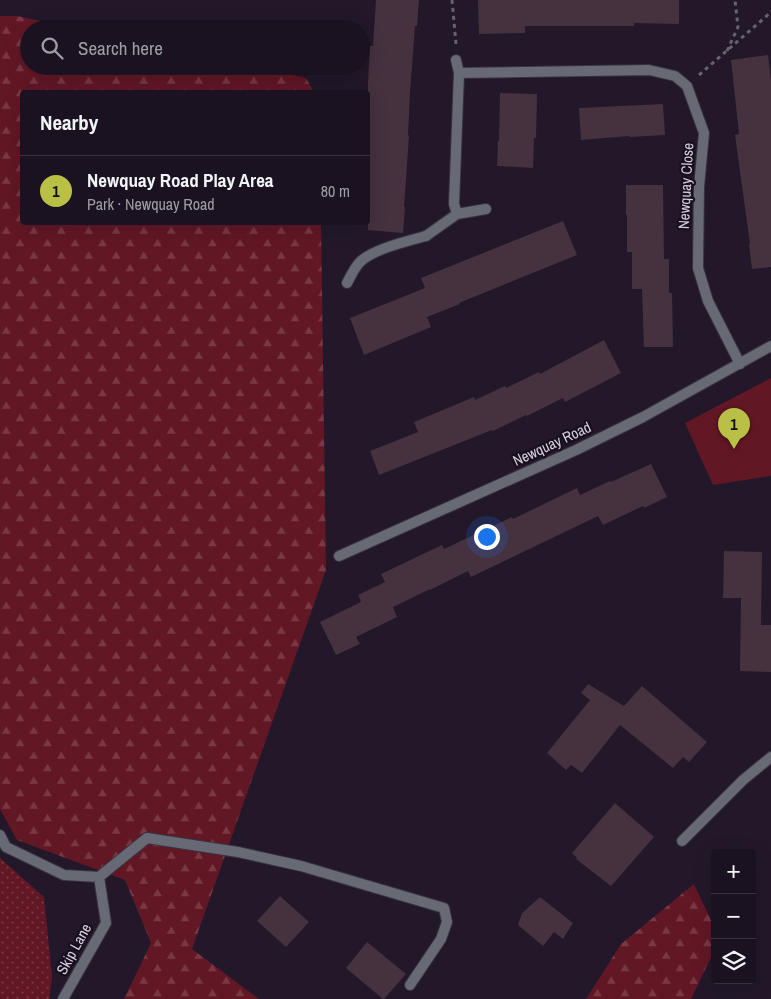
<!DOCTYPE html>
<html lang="en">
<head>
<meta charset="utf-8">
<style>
  body { margin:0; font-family:"Archivo Narrow",sans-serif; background:#231b29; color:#f1f3f6 }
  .controls { position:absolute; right:15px; bottom:15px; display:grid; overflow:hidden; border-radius:5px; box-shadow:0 5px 20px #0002 }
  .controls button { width:45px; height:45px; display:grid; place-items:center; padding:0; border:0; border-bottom:1px solid #38323e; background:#1a1220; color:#f1f3f6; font:25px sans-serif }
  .you { position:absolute; left:486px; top:536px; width:18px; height:18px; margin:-12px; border:4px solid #fff; border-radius:50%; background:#1a73e8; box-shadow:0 0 0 8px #1a73e833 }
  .badge { display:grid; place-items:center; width:32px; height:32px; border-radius:50%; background:#bac045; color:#111; font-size:16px; font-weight:700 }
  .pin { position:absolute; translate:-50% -41px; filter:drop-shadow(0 1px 2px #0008) }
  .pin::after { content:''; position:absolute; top:26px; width:18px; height:15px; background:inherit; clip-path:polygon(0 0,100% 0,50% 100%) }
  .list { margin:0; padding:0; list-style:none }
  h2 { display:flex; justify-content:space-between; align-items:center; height:65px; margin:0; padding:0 20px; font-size:21px }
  h2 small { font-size:16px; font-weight:400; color:#9f9ea5 }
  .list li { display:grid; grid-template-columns:32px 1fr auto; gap:15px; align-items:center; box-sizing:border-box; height:70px; padding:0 20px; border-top:1px solid #38323e }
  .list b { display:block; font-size:19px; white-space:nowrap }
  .list p { margin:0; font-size:16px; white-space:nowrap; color:#9f9ea5 }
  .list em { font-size:16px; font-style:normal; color:#9f9ea5 }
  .icon { flex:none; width:28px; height:28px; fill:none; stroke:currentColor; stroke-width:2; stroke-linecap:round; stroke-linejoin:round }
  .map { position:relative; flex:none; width:771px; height:999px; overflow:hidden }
  .search { position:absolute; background:#1a1220; box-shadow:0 5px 20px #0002; left:20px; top:20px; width:350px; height:55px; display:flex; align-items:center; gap:12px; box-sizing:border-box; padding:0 18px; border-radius:28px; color:#9f9ea5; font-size:19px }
  .panel { position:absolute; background:#1a1220; box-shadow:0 5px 20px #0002; left:20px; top:90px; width:350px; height:135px; border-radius:5px }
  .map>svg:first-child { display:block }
  .grass { fill:url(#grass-dots) }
  .forest { fill:url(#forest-firs) }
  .park { fill:#621725 }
  .building { fill:#46313e }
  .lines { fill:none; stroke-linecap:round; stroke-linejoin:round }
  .lane-casing { stroke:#3b3243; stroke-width:12 }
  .street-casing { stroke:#3b3243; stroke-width:12 }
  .path { stroke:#696070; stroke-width:3; stroke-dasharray:4 4; stroke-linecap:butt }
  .lane { stroke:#676974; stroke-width:10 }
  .street { stroke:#676974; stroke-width:10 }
  .labels { text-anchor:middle; stroke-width:4.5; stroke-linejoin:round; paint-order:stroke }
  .street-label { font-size:15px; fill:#d6cfdc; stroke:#190f20 }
</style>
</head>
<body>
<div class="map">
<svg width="771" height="999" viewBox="0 0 771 999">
  <defs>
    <pattern id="grass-dots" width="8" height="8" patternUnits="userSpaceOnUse" patternTransform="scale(1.25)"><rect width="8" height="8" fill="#621725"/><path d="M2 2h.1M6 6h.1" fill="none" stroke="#783844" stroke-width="1.8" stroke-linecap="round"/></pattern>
    <pattern id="forest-firs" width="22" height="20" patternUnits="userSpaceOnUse" patternTransform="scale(1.25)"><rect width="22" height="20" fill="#621725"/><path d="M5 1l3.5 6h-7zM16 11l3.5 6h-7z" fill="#783844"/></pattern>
  </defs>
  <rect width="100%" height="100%" fill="#22182a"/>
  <path class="grass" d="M0,858L44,897L52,977L49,999H0Z"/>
  <path class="forest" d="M0,16H17L78,29H29V66H253L306,78L314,92H22V222L321,223L326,570L192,949L259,999H124L151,943L125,880L17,840L0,809Z
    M694,884L715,929V949L691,999H586L621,944Z"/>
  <path class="park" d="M771,378V476L713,485L685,423Z"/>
  <path class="building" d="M376,0H419L417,26H415L410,93L408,135L409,136L404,207H405L403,233L368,230V84L370,46H373Z
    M478,0H679V24L634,23V26H525V33L479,34Z
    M768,55L771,80V267L752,269L749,244H750L735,135L739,134L731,60Z
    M500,93L537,94L536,138H534L533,168L497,166L498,141H499Z
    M663,104L665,135L629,137V136L581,140L579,108Z
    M626,185H663L664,259H669V293H672L673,347H644L642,289H632V252H627V215H626Z
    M563,221L577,255L459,303L460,304L427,317L431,327L364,355L350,318L425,288L421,278Z
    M604,340L621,373L565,402L563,398L527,416L526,415L493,431L492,430L379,475L370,451L418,432L414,422L474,397L475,400L505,386L506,388L539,372L540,374Z
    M651,464L667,497L644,508L643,506L603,525L598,516L471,577L468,571L430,590V589L393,607L397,617L356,637L360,644L336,655L320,622L361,602L358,595L385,582L381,574L442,545L444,549L512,517L513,519L577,488L580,495L610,481L611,482Z
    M724,551L762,552L761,625H771V672L740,671L741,598H723Z
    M588,684L624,706L642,686L707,742L689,762L683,757L673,768L620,725L582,773L571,765L566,770L547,753L590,700L581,693Z
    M615,803L654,837L611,886L576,859L577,858L572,853Z
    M280,896L309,922L286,947L257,921Z
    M540,897L573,923L563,939L554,932L543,946L518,925L522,913Z
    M367,942L406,974L384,999H383L346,968Z"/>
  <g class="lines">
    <g class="lane-casing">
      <path id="lane" d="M347,283C351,276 354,268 360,262C373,249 408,241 426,236
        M682,841L743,780L771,757
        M99,877L147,838L238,852L301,866L444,908L447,922L441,939L410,985"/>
    </g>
    <g class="street-casing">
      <path id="street" d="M456,60L459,73L454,204L457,214
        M459,73L649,70L675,76L687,86L704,133L699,187L698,268L708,301L740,364
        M426,236L457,214L486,209
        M339,556L576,450L643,417L771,346
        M0,835L6,847L64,875L99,877L106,923L63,999"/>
    </g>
    <path class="path" d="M452,0L456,44
      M727,51L738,27L735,0
      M699,75L770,13L771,11"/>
    <use href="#lane" class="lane"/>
    <use href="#street" class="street"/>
  </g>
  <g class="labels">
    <g class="street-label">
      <text transform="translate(686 186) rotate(-87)" y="5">Newquay Close</text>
      <text transform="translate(552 444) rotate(-25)" y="5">Newquay Road</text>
      <text transform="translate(74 949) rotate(-61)" y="5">Skip Lane</text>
    </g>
  </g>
</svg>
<div class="controls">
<button>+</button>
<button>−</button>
<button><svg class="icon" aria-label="layers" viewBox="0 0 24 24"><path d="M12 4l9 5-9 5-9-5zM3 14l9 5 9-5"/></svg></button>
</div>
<div class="you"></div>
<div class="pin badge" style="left:734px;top:449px">1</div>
<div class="search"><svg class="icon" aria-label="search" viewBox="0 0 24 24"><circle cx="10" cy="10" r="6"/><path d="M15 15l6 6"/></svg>Search here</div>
<section class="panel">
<h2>Nearby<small></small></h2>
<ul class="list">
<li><span class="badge">1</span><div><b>Newquay Road Play Area</b><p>Park · Newquay Road</p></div><em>80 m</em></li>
</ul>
</section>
</div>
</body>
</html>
